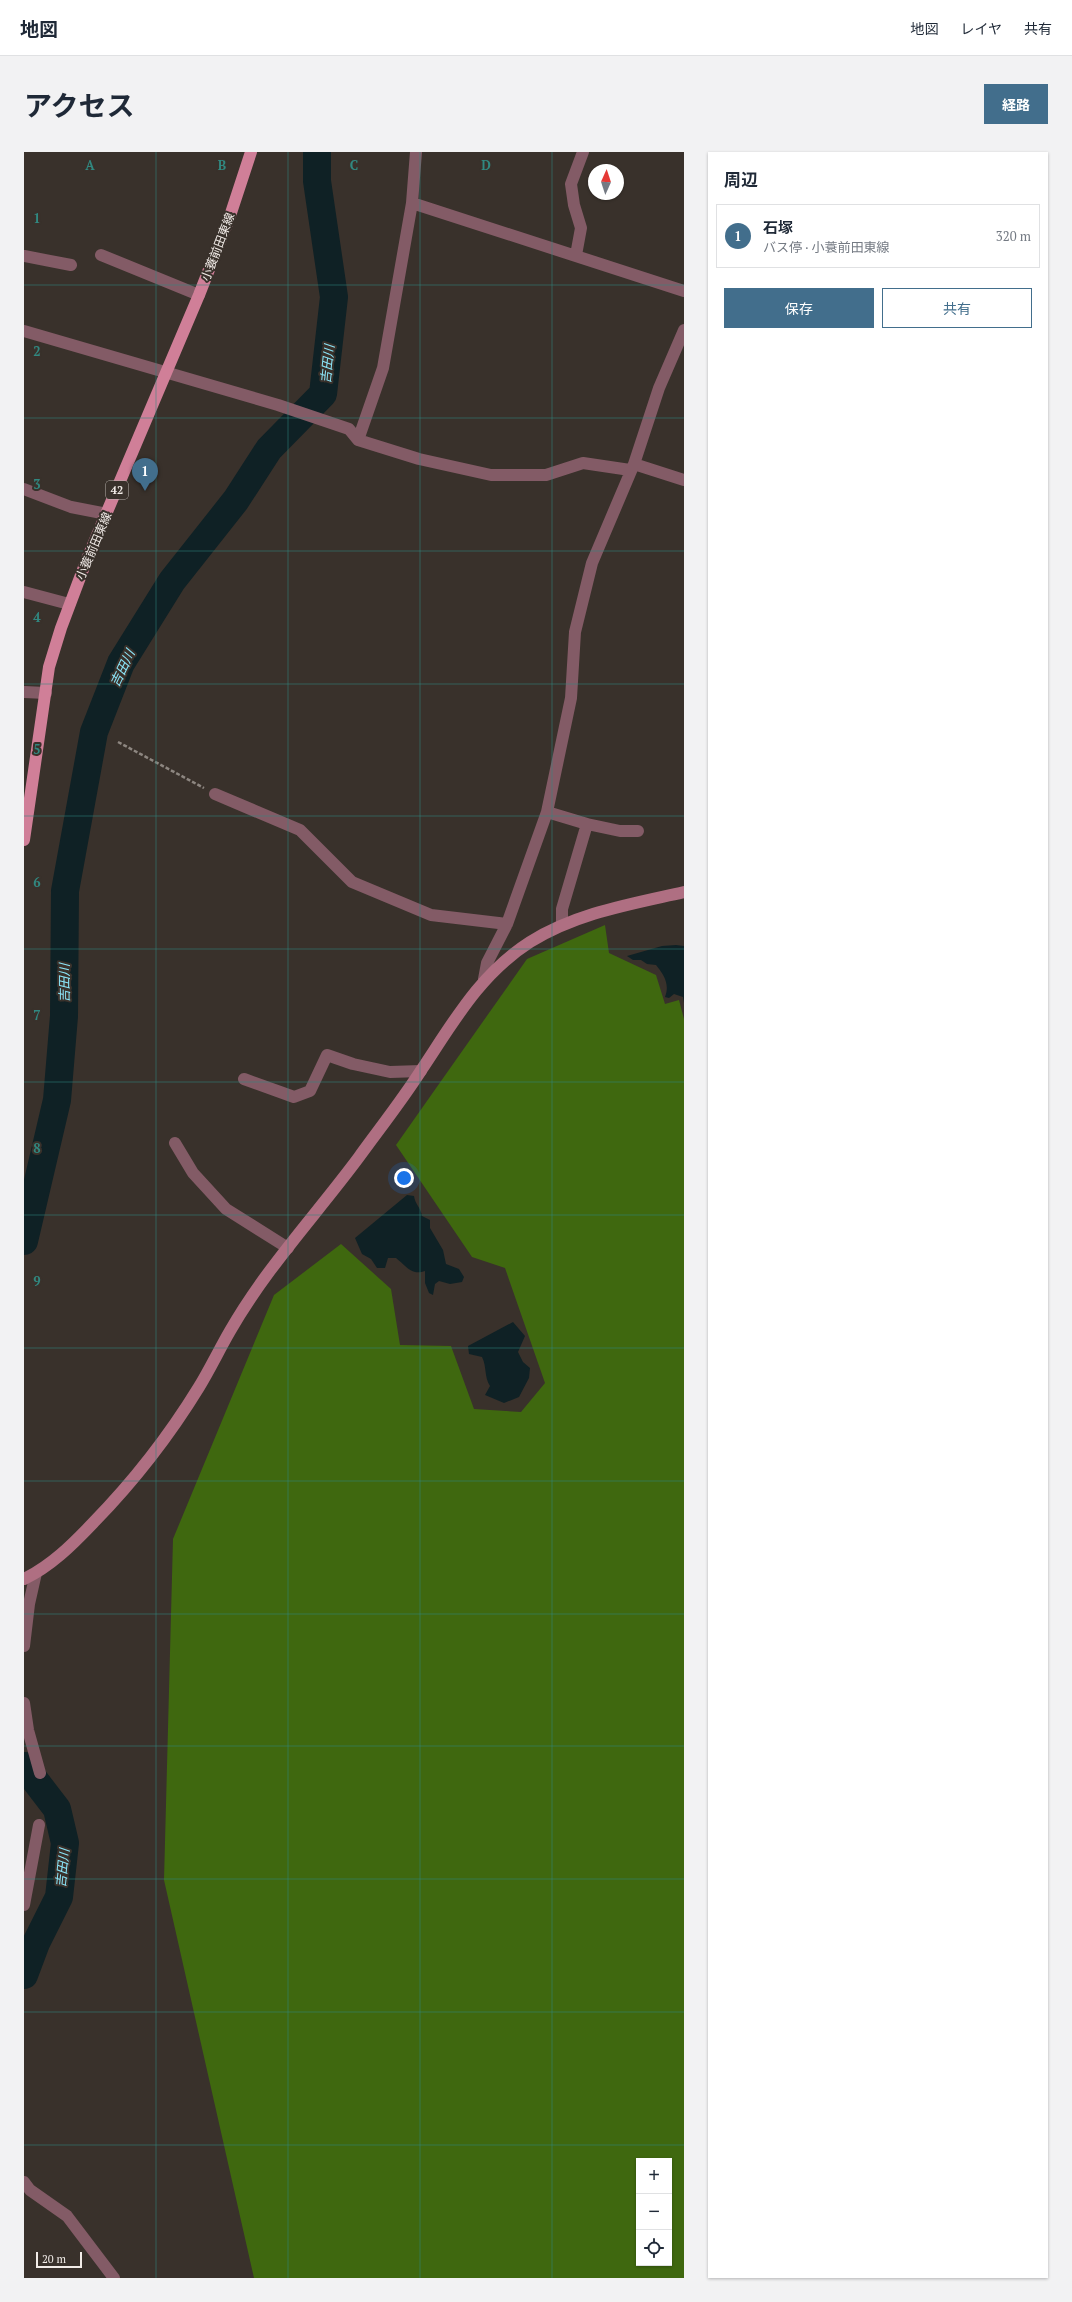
<!DOCTYPE html>
<html lang="ja">
<head>
<meta charset="utf-8">
<style>
  body { margin:0; font-family:"PT Serif","Noto Sans JP",serif; background:#f2f2f3; color:#1f2937 }
  .controls { position:absolute; right:12px; bottom:12px; display:grid; overflow:hidden; border-radius:0px; box-shadow:0 1px 3px #0004 }
  .controls button { width:36px; height:36px; display:grid; place-items:center; padding:0; border:0; border-bottom:1px solid #e0e1e3; background:#fff; color:#1f2937; font:20px sans-serif }
  .compass { position:absolute; left:564px; top:12px; width:36px; height:36px; border-radius:50%; background:#fff; box-shadow:0 1px 3px #0004; rotate:3deg }
  .scale { position:absolute; left:12px; bottom:10px; width:46px; box-sizing:border-box; padding-left:4px; border:2px solid #f2ece8; border-top:0; font-size:11px; line-height:14px; white-space:nowrap; color:#f2ece8; -webkit-text-stroke:3px #39312b; paint-order:stroke }
  .you { position:absolute; left:380px; top:1026px; width:14px; height:14px; margin:-10px; border:3px solid #fff; border-radius:50%; background:#1a73e8; box-shadow:0 0 0 6px #1a73e833 }
  .badge { display:grid; place-items:center; width:26px; height:26px; border-radius:50%; background:#426e8c; color:#fff; font-size:13px; font-weight:700 }
  .pin { position:absolute; translate:-50% -33px; filter:drop-shadow(0 1px 2px #0008) }
  .pin::after { content:''; position:absolute; top:21px; width:14px; height:12px; background:inherit; clip-path:polygon(0 0,100% 0,50% 100%) }
  .list { margin:0; padding:0; list-style:none }
  h2 { display:flex; justify-content:space-between; align-items:center; height:52px; margin:0; padding:0 16px; font-size:17px }
  h2 small { font-size:13px; font-weight:400; color:#747a83 }
  .list li { display:grid; grid-template-columns:26px 1fr auto; gap:12px; align-items:center; box-sizing:border-box; height:64px; margin:0 8px 8px; padding:0 8px; border:1px solid #e0e1e3; border-radius:0px }
  .list b { display:block; font-size:15px; white-space:nowrap }
  .list p { margin:0; font-size:13px; white-space:nowrap; color:#747a83 }
  .list em { font-size:13px; font-style:normal; color:#747a83 }
  .actions { display:flex; gap:8px; padding:12px 16px }
  .actions a { flex:1; padding:9px 0; border:1px solid #426e8c; border-radius:0px; text-align:center; font-size:14px; color:#426e8c }
  .actions .main { background:#426e8c; color:#fff }
  .icon { flex:none; width:22px; height:22px; fill:none; stroke:currentColor; stroke-width:2; stroke-linecap:round; stroke-linejoin:round }
  .map { position:relative; flex:none; width:660px; height:2126px; overflow:hidden; border-radius:0px }
  header { display:flex; align-items:center; gap:24px; box-sizing:border-box; height:56px; padding:0 20px; background:#fff; border-bottom:1px solid #e0e1e3 }
  header strong { font-size:19px }
  nav { display:flex; gap:22px; margin-inline-start:auto; font-size:14px }
  .intro { display:flex; align-items:center; justify-content:space-between; box-sizing:border-box; height:96px; padding:0 24px }
  h1 { margin:0; font-size:28px }
  .button { padding:10px 18px; border-radius:0px; background:#426e8c; color:#fff; font-size:14px; font-weight:700 }
  main { display:flex; gap:24px; padding:0 24px }
  aside { flex:1; background:#fff; border-radius:0px; box-shadow:0 1px 3px #0004 }
  .map>svg:first-child { display:block }
  .forest { fill:#3f680f; fill-rule:evenodd }
  .water { fill:#0f2125 }
  .lines { fill:none; stroke-linecap:round; stroke-linejoin:round }
  .river { stroke:#0f2125; stroke-width:28 }
  .path { stroke:#8d8680; stroke-width:2.5; stroke-dasharray:4 2; stroke-linecap:butt }
  .street { stroke:#835b66; stroke-width:12 }
  .secondary { stroke:#af6f82; stroke-width:12 }
  .primary { stroke:#d07f98; stroke-width:12 }
  .grid { fill:none; stroke:#318880; stroke-width:1; stroke-opacity:0.55 }
  .labels { text-anchor:middle; stroke-width:4; stroke-linejoin:round; paint-order:stroke }
  .shield { fill:#39312b; stroke:#bab4af; stroke-width:1 }
  .shield-label { font-size:11px; font-weight:bold; fill:#f2ece8 }
  .street-label { font-size:12px; fill:#f2ece8; stroke:#39312b }
  .water-label { font-size:13px; font-style:italic; fill:#8ce8fc; stroke:#39312b }
  .grid-label { font-size:13px; text-anchor:middle; font-weight:bold; fill:#318880; stroke:#39312b; stroke-width:4; stroke-linejoin:round; paint-order:stroke }
</style>
</head>
<body>
<header>
<strong>地図</strong>
<nav><a>地図</a><a>レイヤ</a><a>共有</a></nav>
</header>
<div class="intro"><h1>アクセス</h1><a class="button">経路</a></div>
<main>
<div class="map">
<svg width="660" height="2126" viewBox="0 0 660 2126">
  <rect width="100%" height="100%" fill="#39312b"/>
  <path class="forest" d="M581,773L585,801L632,823L641,852L655,848L660,867V2126H230L140,1728L149,1387L250,1143L317,1092L367,1137L376,1193L427,1194L450,1257L497,1260L521,1231L481,1116L448,1105L372,993L503,807ZM615,2009H645V2111H615Z"/>
  <path class="water" d="M652,793L660,794V851L659,845L650,842L645,846L641,845C646,832 640,823 632,813L623,812L617,808H609L603,804L638,794Z
    M383,1043L390,1044C391,1052 397,1056 398,1064L406,1068V1076L419,1098L422,1112L435,1117L440,1125L438,1130L426,1132L415,1129L411,1132L409,1143L405,1141L401,1131V1119C388,1124 382,1114 372,1106H364L361,1116H353L347,1107L338,1102L331,1086Z
    M489,1170L501,1184L494,1200L499,1210L506,1216L505,1226L495,1245L480,1251L461,1243L466,1234C460,1225 463,1215 458,1205L445,1202L444,1194Z"/>
  <g class="lines">
    <path class="river" d="M0,1089L33,948L40,864L41,739L70,580L97,511L148,429L212,348L245,297L299,242L310,145L293,29V0
      M0,1614L33,1657L41,1691L35,1745L12,1791L0,1823"/>
    <path class="path" d="M94,590L180,636"/>
    <path class="street" d="M388,51L660,139
      M77,103L175,143
      M552,103L557,76L550,53L547,32L559,0
      M0,104L47,113
      M0,179L254,253L325,277L334,288L395,307L467,323H522L559,311L606,318
      M334,288L359,216L388,51L392,0
      M610,312L660,328
      M0,337L47,355L83,362
      M0,440L45,452
      M0,540L22,541
      M191,642L276,678L328,730L407,763L483,772
      M523,660L563,672L538,757V772
      M563,672L596,679H614
      M460,827L463,811L483,772L523,660L547,546L551,480L568,411L610,312L635,236L660,178
      M220,927L270,945L286,939L303,903L329,912L366,920L397,919
      M151,991L169,1021L202,1057L264,1096
      M0,1494L5,1452L12,1421
      M0,1551L4,1578L16,1621
      M0,1753L15,1673
      M0,2030L6,2038L43,2064L90,2126"/>
    <path class="secondary" d="M0,1427C27,1414 48,1393 69,1371C109,1330 145,1284 175,1235C186,1217 195,1198 206,1179C242,1116 292,1063 335,1005C356,976 379,947 398,917C430,869 456,822 506,790C552,761 607,752 660,740"/>
    <path class="primary" d="M0,688L25,515L37,476L63,407L175,143L206,64L227,0"/>
  </g>
  <path class="grid" d="M132,0V2126M264,0V2126M396,0V2126M528,0V2126M0,133H660M0,266H660M0,399H660M0,532H660M0,664H660M0,797H660M0,930H660M0,1063H660M0,1196H660M0,1329H660M0,1462H660M0,1594H660M0,1727H660M0,1860H660M0,1993H660"/>
  <g class="labels">
    <rect class="shield" x="82" y="329" width="22" height="18" rx="3"/>
    <g class="shield-label">
      <text x="93" y="342">42</text>
    </g>
    <g class="street-label">
      <text transform="translate(194 95) rotate(-69)" y="4">小蓑前田東線</text>
      <text transform="translate(70 394) rotate(-67)" y="4">小蓑前田東線</text>
    </g>
    <g class="water-label">
      <text transform="translate(303 212) rotate(-84)" y="5">吉田川</text>
      <text transform="translate(98 516) rotate(-64)" y="5">吉田川</text>
      <text transform="translate(40 831) rotate(-90)" y="5">吉田川</text>
      <text transform="translate(38 1716) rotate(-84)" y="5">吉田川</text>
    </g>
  </g>
  <g class="grid-label">
    <text x="66" y="18">A</text>
    <text x="198" y="18">B</text>
    <text x="330" y="18">C</text>
    <text x="462" y="18">D</text>
    <text x="13" y="71">1</text>
    <text x="13" y="204">2</text>
    <text x="13" y="337">3</text>
    <text x="13" y="470">4</text>
    <text x="13" y="602">5</text>
    <text x="13" y="735">6</text>
    <text x="13" y="868">7</text>
    <text x="13" y="1001">8</text>
    <text x="13" y="1134">9</text>
  </g>
</svg>
<div class="controls">
<button>+</button>
<button>−</button>
<button><svg class="icon" aria-label="locate" viewBox="0 0 24 24"><circle cx="12" cy="12" r="6"/><path d="M12 2v4M12 18v4M2 12h4M18 12h4"/></svg></button>
</div>
<svg class="compass" viewBox="-18 -18 36 36"><path d="M0-13l5 13h-10z" fill="#e53935"/><path d="M0 13l5-13h-10z" fill="#747a83"/></svg>
<div class="scale">20 m</div>
<div class="you"></div>
<div class="pin badge" style="left:121px;top:339px">1</div>
</div>
<aside>
<h2>周辺<small></small></h2>
<ul class="list">
<li><span class="badge">1</span><div><b>石塚</b><p>バス停 · 小蓑前田東線</p></div><em>320 m</em></li>
</ul>
<div class="actions"><a class="main">保存</a><a>共有</a></div>
</aside>
</main>
</body>
</html>
